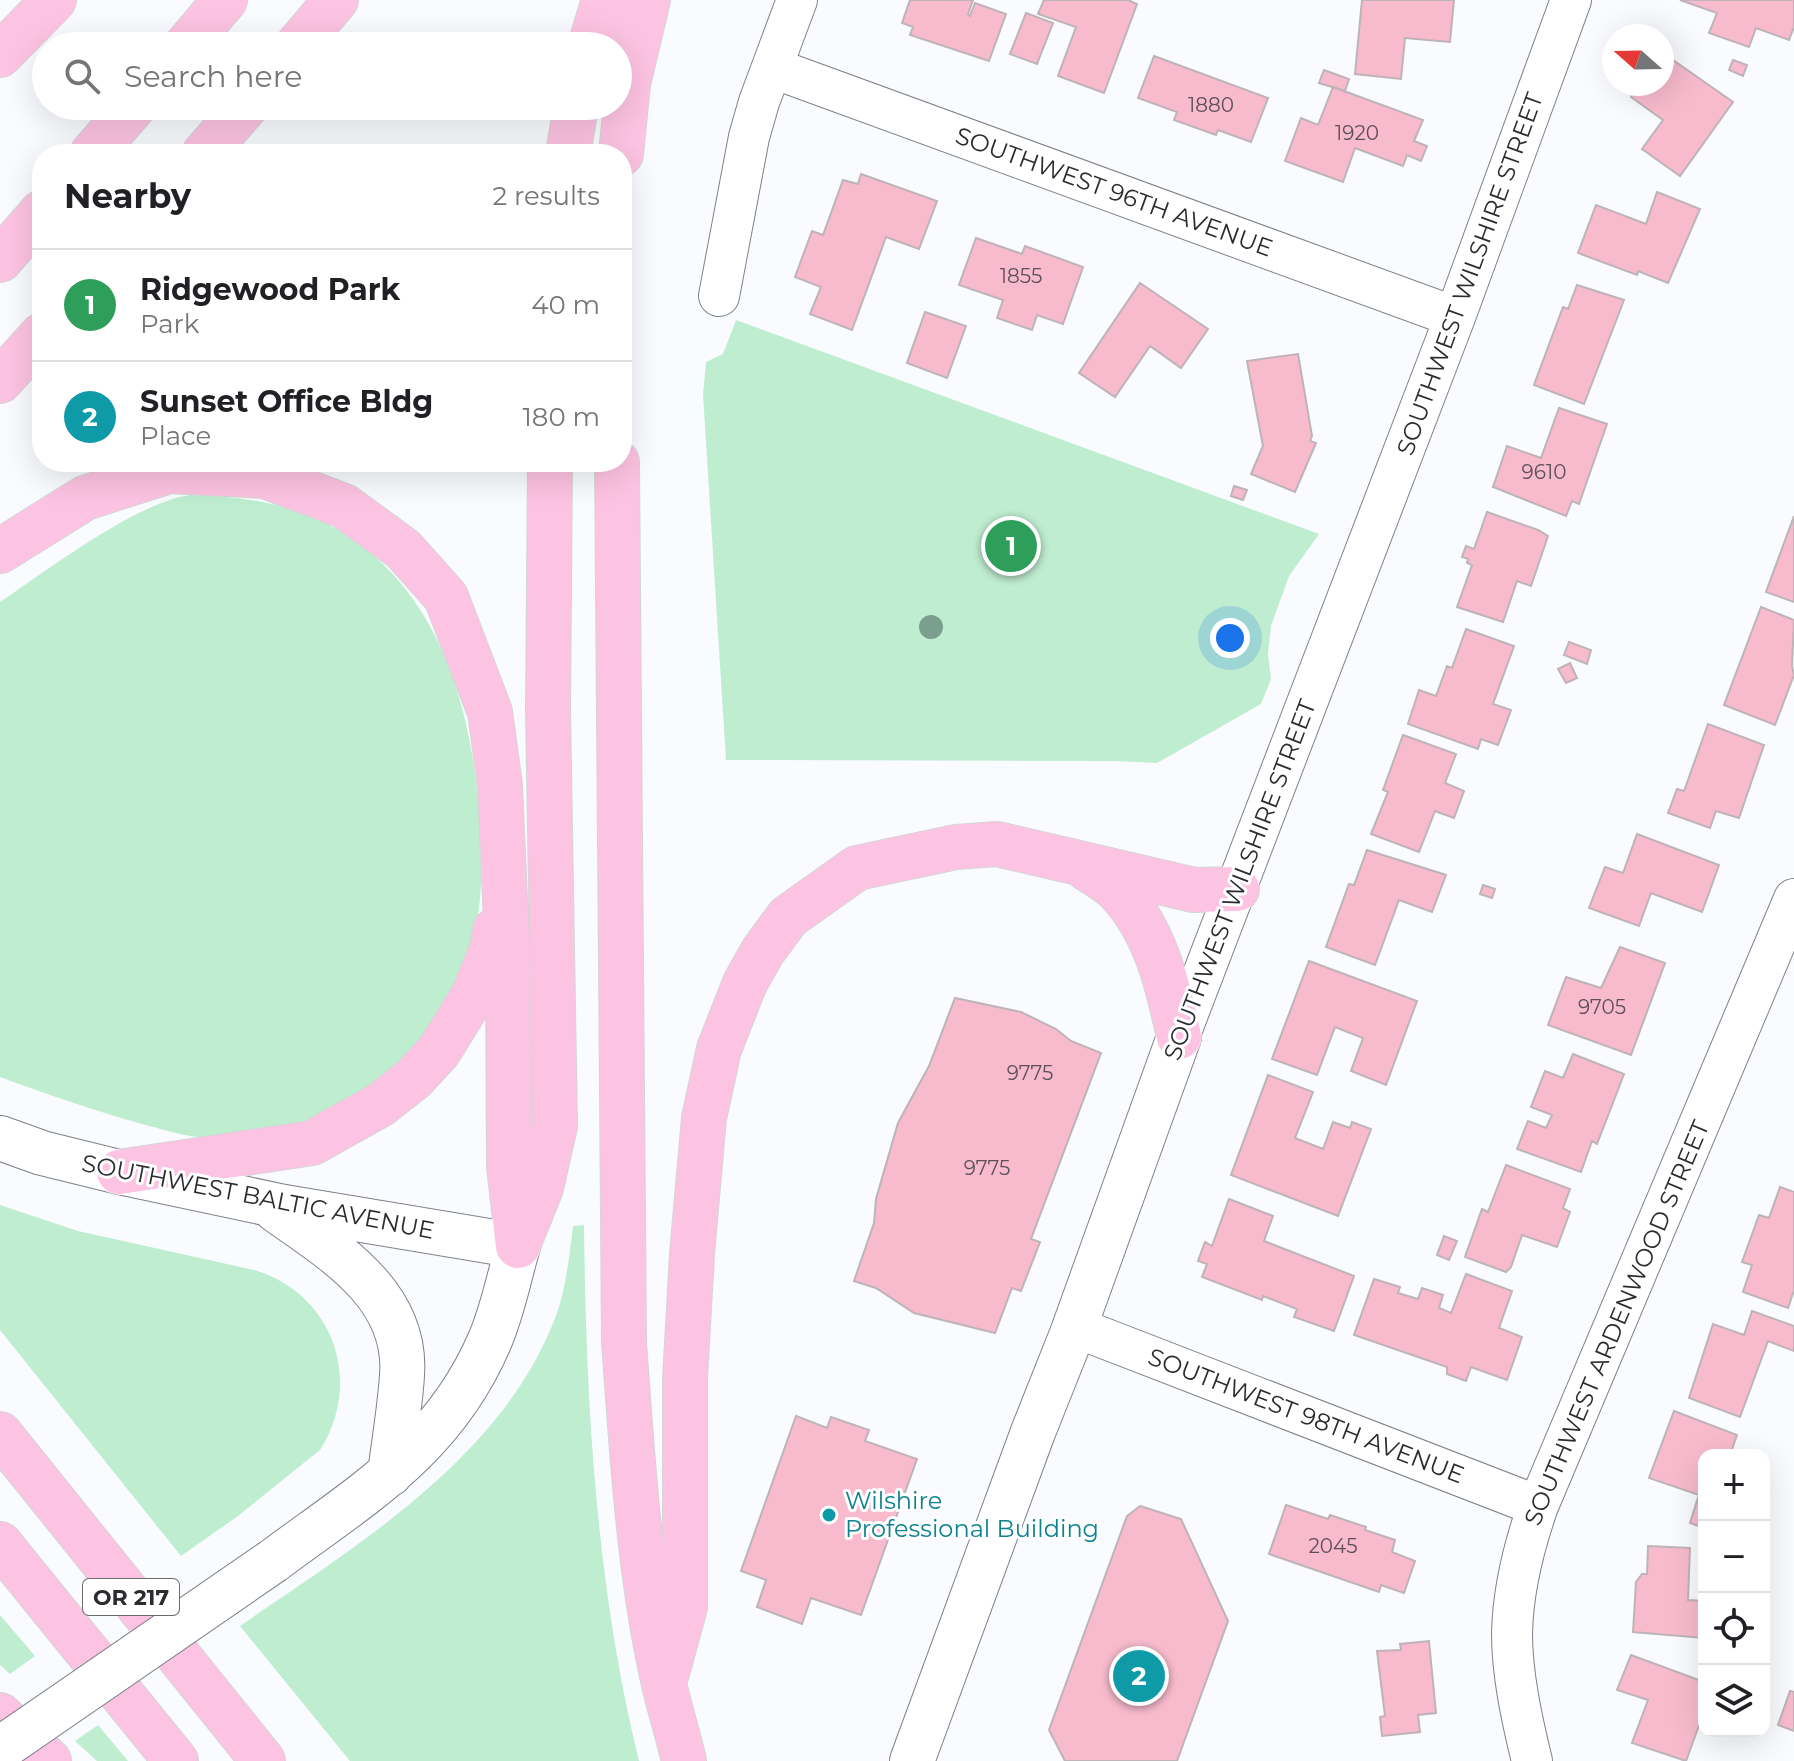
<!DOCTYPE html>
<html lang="en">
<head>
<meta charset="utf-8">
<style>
  body { margin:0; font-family:Montserrat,sans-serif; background:#f2f2f2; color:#202124 }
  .controls { position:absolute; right:24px; bottom:24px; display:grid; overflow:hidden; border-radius:16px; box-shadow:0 8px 32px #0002 }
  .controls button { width:72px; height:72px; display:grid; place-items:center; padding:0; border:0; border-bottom:2px solid #e0e0e0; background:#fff; color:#202124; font:40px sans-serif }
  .compass { position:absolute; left:1602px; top:24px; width:72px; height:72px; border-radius:50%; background:#fff; box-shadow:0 8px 32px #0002; rotate:290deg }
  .you { position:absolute; left:1230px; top:638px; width:28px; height:28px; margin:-20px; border:6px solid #fff; border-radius:50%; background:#1a73e8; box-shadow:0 0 0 12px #1a73e833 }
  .badge { display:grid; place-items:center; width:52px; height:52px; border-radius:50%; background:#45887b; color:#fff; font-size:26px; font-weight:700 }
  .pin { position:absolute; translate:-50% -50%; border:4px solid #fff; box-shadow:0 2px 8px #0006 }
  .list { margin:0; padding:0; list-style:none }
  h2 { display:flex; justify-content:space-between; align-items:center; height:104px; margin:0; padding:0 32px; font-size:34px }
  h2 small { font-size:26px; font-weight:400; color:#757577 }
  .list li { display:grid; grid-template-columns:52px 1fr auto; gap:24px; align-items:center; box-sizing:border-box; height:112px; padding:0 32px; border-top:2px solid #e0e0e0 }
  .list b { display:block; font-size:30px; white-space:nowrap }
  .list p { margin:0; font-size:26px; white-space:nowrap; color:#757577 }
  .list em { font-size:26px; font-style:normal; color:#757577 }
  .icon { flex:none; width:44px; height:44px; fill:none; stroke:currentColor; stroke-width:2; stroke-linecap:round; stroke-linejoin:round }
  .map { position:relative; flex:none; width:1794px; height:1761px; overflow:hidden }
  .search { position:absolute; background:#fff; box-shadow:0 8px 32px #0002; left:32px; top:32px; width:600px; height:88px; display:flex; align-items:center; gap:20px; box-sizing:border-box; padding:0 28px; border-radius:44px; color:#757577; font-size:30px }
  .panel { position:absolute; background:#fff; box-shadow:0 8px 32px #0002; left:32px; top:144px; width:600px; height:328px; border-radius:32px }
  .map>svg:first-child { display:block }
  .green { fill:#bfedd0 }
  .building { fill:#f8bbce; stroke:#beb3b6; stroke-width:2 }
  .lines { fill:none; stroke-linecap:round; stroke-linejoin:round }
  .minor-casing { stroke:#7e8189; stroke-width:42 }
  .tertiary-casing { stroke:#7e8189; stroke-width:46 }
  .secondary-casing { stroke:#7e8189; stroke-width:46 }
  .motorway-casing { stroke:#d5d5d6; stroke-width:46 }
  .minor { stroke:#fff; stroke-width:40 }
  .tertiary { stroke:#fff; stroke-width:44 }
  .secondary { stroke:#fff; stroke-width:44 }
  .motorway { stroke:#fdc3e2; stroke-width:44 }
  .tertiary-bridge-casing { stroke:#7e8189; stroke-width:46; stroke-linecap:butt }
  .tertiary-bridge { stroke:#fff; stroke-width:44 }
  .tree { fill:#7a9f8f }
  .culture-dot { fill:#0f9aa8; stroke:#fff; stroke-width:3 }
  .labels { text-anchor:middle; stroke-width:6; stroke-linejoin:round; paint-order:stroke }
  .number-label { font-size:20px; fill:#5e5058 }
  .shield { fill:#fff; stroke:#6b6b6e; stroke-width:2 }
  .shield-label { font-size:22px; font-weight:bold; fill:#2b2c30 }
  .street-label { font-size:24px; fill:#2b2c30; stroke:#fff }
  .culture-label { font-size:24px; fill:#0d838f; stroke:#fff; text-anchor:start }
</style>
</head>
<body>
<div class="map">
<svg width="1794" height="1761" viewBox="0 0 1794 1761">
  <rect width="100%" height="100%" fill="#f9fbff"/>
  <path class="green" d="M736,320L1319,534L1289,576L1271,626L1268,654L1271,679L1261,704L1157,763L1116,761L726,760L703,394L706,362L723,354Z
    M190,495C251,496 312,507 361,545C431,599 461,680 474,765C481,817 486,875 476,927C466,976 433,1033 397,1068C384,1081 362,1090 346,1100C335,1107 322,1118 310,1122C295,1126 277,1127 262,1129C243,1132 222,1138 202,1137C185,1137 166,1130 149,1126C98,1112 49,1095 0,1077V602C48,570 135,503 190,495Z
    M0,1205L78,1231L254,1270C333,1293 364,1381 320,1450L238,1516L181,1556L0,1330Z
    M584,1225C586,1405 596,1586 639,1761H350L240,1626C357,1545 499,1460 554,1321C566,1291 569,1258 573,1226Z
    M0,1615L35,1656L10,1674L0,1665Z
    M98,1725L128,1761H97L75,1741Z"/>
  <path class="building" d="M910,0H973L968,14L970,16L975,3L1006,14L989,61L910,35L913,27L902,23Z
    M1044,0H1128L1137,4L1104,93L1058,76L1076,27L1038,14Z
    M1362,0H1454L1450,42L1405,38L1401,79L1355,74Z
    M1680,0H1794V27L1789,40L1756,28L1749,47L1709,33L1717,13Z
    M1026,13L1053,23L1037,64L1010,54Z
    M1663,53L1733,102L1680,176L1642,149L1663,120L1631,97L1640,84H1662Z
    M1154,56L1268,98L1251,142L1218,130L1216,135L1174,120L1177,112L1138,98Z
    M1733,60L1747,65L1743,76L1729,70Z
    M1324,70L1349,79L1345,91L1319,83Z
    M1333,87L1423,120L1414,141L1427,146L1421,161L1407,155L1403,166L1355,148L1343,182L1285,161L1301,118L1318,125Z
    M861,174L937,201L919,249L886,237L852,330L810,314L821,287L795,277L812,231L823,235L843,180L858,184Z
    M1657,192L1700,209L1668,283L1638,271L1637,275L1578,253L1596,205L1646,224Z
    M976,238L1022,254L1025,246L1083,267L1063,324L1037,315L1032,330L997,318L1003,300L959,285Z
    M1140,283L1208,329L1181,368L1150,346L1115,397L1079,373Z
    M1577,285L1624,300L1584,404L1534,385L1563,307L1568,309Z
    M925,312L966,326L947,378L907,363Z
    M1298,354L1312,436L1310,441L1316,443L1295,492L1251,474L1263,446L1247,361Z
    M1559,408L1607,424L1579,504L1572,501L1566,516L1493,487L1507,446L1541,458Z
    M1234,486L1247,490L1243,500L1231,496Z
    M1487,512L1538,530L1548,536L1531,586L1517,581L1503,622L1457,607L1472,565L1467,563L1468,559L1462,557L1466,546L1474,549Z
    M1794,516V602L1766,592Z
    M1761,607L1794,620L1792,666L1794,675L1775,725L1724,705Z
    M1466,629L1514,646L1493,704L1511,710L1498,745L1481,739L1478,749L1408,724L1419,690L1436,696L1447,666L1452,668Z
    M1569,642L1591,650L1587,664L1564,655Z
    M1570,663L1577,678L1566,683L1558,669Z
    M1708,724L1764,745L1739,818L1716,811L1710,828L1668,813L1677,789L1684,791Z
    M1403,735L1456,754L1445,783L1464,791L1454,818L1435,811L1419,852L1371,834L1388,792L1383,790Z
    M1637,834L1719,865L1702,912L1651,893L1639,926L1589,908L1605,867L1623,873Z
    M1367,850L1446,875L1432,912L1399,900L1375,965L1326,947L1349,884L1354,885Z
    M1483,885L1495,889L1492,898L1480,894Z
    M1620,947L1665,963L1631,1055L1548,1025L1566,977L1601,988Z
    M1309,961L1417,1001L1386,1085L1351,1071L1363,1038L1335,1027L1317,1075L1272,1059Z
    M955,998L1021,1012L1056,1029L1071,1041L1101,1053L1031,1239L1040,1242L1021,1291L1012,1288L995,1333L914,1313L876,1288L854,1281L874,1223L876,1199L898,1123L929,1066Z
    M1573,1054L1624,1074L1597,1144L1592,1141L1581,1172L1517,1149L1528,1121L1546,1128L1552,1115L1531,1107L1545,1071L1563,1078Z
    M1268,1075L1313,1092L1295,1138L1323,1149L1333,1122L1350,1128L1352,1122L1371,1129L1338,1216L1231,1175Z
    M1506,1165L1570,1189L1563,1208L1570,1212L1557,1247L1522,1235L1511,1267L1506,1272L1465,1257L1482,1209L1488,1212Z
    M1780,1187L1794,1192V1290L1788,1308L1743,1292L1752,1265L1742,1262L1759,1215L1769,1218Z
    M1229,1199L1273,1216L1264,1241L1354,1276L1334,1331L1294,1317L1297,1309L1263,1296L1262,1300L1202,1277L1207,1264L1198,1261L1205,1242L1212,1246Z
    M1444,1236L1457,1241L1449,1260L1437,1255Z
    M1466,1274L1512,1291L1499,1328L1522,1337L1507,1380L1471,1367L1466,1381L1447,1374V1367L1354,1335L1374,1279L1400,1287L1398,1293L1418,1299L1422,1288L1443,1295L1439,1308L1451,1313Z
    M1752,1311L1794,1326V1351L1768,1341L1740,1417L1689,1398L1713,1324L1744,1335Z
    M1674,1411L1737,1435L1730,1455H1704V1481L1699,1495L1649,1478Z
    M796,1416L827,1428L831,1417L869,1430L865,1441L917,1459L861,1615L811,1598L802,1624L757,1607L766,1580L741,1571Z
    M1702,1485L1704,1486V1528L1690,1523Z
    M1286,1505L1328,1519L1330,1515L1366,1527L1365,1530L1395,1540L1392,1552L1415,1561L1404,1593L1381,1585L1379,1592L1269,1554Z
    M1140,1506L1181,1519L1228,1621L1177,1761H1065L1049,1730L1127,1516Z
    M1648,1546L1690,1548L1688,1600L1704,1601V1638L1633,1632L1636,1582L1642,1574H1647Z
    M1429,1641L1436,1713L1418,1715L1420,1732L1382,1736L1380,1717L1385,1716L1377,1651L1401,1650L1400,1644Z
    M1631,1655L1704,1682V1721L1701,1720L1686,1761L1632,1743L1648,1700L1617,1690Z
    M1790,1691L1794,1692V1731L1778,1725Z"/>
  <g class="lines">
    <g class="minor-casing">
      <path id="minor" d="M773,68L1455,317
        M719,296L749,137L759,102L797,0
        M1179,1037L1455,317L1571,0
        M1075,1327L1538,1506
        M1532,1761C1522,1720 1512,1675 1512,1633C1513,1590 1524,1546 1538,1506L1794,899"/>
    </g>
    <g class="tertiary-casing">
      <path id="tertiary" d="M124,1173L284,1207L518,1246C509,1277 503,1310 490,1340C444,1448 363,1494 273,1561
        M276,1210C332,1250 408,1294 402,1375C400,1408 394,1441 390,1474
        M912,1761L1033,1432L1072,1334L1179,1037"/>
    </g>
    <g class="secondary-casing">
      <path id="secondary" d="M0,1138L42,1153L119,1172"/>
    </g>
    <g class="motorway-casing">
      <path id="motorway" d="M186,46L225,0
        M297,46L336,0
        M590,46L604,0
        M0,55L54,0
        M92,154L134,106
        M204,154L246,106
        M568,154L576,106
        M621,154L628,84L648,0
        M0,260L42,212
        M0,381L42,335
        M617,462L624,1342C632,1453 639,1575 664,1684C670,1710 678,1735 684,1761
        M0,551L85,498L169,471L265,476L344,506L403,549L446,597L490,712L500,785L508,969L509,1166L518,1246
        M1086,868C1096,875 1108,881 1117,890C1155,929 1168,985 1179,1037
        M119,1172L312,1143L380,1105L413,1079L439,1051L473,996L492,949L495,930
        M520,1240L541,1188L555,1126L548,709L550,462
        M0,1434L263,1761
        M0,1544L176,1761
        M667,1673L685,1607V1379L692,1254L704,1118L719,1049L745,983L763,951L788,917L857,868L956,847L997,844L1194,890L1237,889
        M0,1715L49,1761"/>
    </g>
    <use href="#minor" class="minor"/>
    <use href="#tertiary" class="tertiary"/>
    <use href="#secondary" class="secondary"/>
    <use href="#motorway" class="motorway"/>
    <g class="tertiary-bridge-casing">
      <path id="tertiary-bridge" d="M0,1749L273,1561"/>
    </g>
    <use href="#tertiary-bridge" class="tertiary-bridge"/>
  </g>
  <circle class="tree" cx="931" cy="627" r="12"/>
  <circle class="culture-dot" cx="829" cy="1515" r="8"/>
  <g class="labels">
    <g class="number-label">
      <text x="1211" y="112">1880</text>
      <text x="1357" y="140">1920</text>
      <text x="1021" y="283">1855</text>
      <text x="1544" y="479">9610</text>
      <text x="1602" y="1014">9705</text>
      <text x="1030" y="1080">9775</text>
      <text x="987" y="1175">9775</text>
      <text x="1333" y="1553">2045</text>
    </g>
    <rect class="shield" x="83" y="1579" width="96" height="36" rx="6"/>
    <g class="shield-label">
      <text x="131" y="1605">OR 217</text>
    </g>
    <g class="street-label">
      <text transform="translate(1114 192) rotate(20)" y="8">SOUTHWEST 96TH AVENUE</text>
      <text transform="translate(1470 274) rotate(-70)" y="8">SOUTHWEST WILSHIRE STREET</text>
      <text transform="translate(1240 880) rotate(-69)" y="8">SOUTHWEST WILSHIRE STREET</text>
      <text transform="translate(258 1197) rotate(11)" y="8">SOUTHWEST BALTIC AVENUE</text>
      <text transform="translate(1617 1323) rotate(-67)" y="8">SOUTHWEST ARDENWOOD STREET</text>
      <text transform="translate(1306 1416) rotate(21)" y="8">SOUTHWEST 98TH AVENUE</text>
    </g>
    <g class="culture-label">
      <text x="845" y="1509">Wilshire<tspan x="845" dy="28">Professional Building</tspan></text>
    </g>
  </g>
</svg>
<div class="controls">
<button>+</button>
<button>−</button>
<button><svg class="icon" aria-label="locate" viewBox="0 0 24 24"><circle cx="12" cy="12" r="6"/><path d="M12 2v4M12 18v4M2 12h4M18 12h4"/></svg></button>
<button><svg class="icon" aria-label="layers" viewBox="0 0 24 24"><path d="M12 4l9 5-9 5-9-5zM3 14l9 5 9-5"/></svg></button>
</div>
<svg class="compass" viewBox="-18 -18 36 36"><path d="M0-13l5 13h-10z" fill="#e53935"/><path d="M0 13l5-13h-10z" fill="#757577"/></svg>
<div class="you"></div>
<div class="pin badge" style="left:1011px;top:546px;background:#2e9e5b">1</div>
<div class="pin badge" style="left:1139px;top:1676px;background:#0f9aa8">2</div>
<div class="search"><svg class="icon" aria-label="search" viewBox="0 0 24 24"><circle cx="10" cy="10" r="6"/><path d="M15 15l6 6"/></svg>Search here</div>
<section class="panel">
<h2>Nearby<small>2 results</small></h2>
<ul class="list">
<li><span class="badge" style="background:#2e9e5b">1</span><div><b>Ridgewood Park</b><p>Park</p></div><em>40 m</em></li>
<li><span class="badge" style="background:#0f9aa8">2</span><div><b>Sunset Office Bldg</b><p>Place</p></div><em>180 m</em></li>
</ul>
</section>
</div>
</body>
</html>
